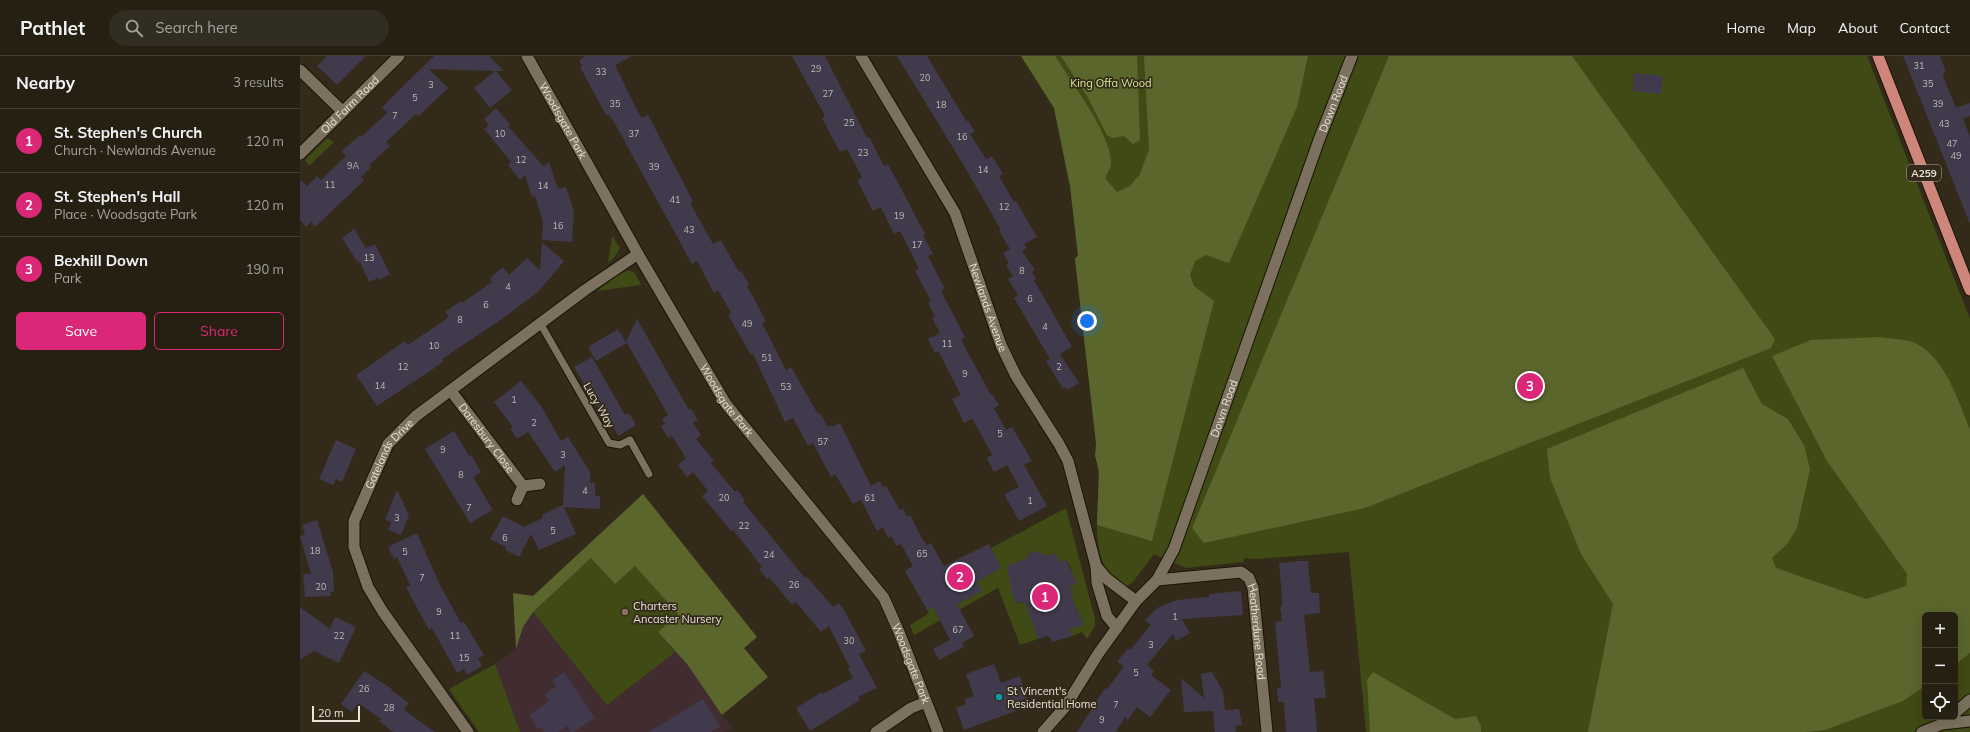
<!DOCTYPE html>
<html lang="en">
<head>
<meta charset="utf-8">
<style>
  body { margin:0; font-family:Mulish,sans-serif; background:#322d21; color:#f1f3f6 }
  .controls { position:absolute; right:12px; bottom:12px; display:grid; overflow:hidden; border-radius:6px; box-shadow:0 4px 16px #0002 }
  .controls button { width:36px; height:36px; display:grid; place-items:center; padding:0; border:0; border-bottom:1px solid #423e33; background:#262013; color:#f1f3f6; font:20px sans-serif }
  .scale { position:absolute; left:12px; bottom:10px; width:48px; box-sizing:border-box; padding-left:4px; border:2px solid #e9e3d8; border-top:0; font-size:11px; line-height:14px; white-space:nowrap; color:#e9e3d8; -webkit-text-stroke:3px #332a19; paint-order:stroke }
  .you { position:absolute; left:787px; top:265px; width:14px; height:14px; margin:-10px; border:3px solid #fff; border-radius:50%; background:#1a73e8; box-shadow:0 0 0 6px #1a73e833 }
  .badge { display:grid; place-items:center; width:26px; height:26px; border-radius:50%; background:#db2777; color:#fff; font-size:13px; font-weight:700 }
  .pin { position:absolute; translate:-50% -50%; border:2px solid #fff; box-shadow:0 1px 4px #0006 }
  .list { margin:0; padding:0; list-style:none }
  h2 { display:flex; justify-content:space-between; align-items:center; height:52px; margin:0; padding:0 16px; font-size:17px }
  h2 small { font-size:13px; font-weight:400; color:#a4a3a0 }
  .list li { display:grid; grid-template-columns:26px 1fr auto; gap:12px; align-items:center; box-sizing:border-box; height:64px; padding:0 16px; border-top:1px solid #423e33 }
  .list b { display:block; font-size:15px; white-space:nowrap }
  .list p { margin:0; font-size:13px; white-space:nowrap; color:#a4a3a0 }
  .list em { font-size:13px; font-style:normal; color:#a4a3a0 }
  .actions { display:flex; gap:8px; padding:12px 16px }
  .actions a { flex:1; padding:9px 0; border:1px solid #db2777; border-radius:6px; text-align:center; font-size:14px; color:#db2777 }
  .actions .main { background:#db2777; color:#fff }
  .icon { flex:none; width:22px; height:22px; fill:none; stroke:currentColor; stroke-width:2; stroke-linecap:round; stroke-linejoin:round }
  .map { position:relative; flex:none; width:1670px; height:676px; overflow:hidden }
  header { display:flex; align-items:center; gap:24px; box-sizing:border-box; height:56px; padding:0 20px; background:#262013; border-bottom:1px solid #423e33 }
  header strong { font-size:19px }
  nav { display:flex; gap:22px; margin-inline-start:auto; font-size:14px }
  .search { width:280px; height:36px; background:#322d21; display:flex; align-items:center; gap:10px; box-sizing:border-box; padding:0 14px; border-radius:22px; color:#a4a3a0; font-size:15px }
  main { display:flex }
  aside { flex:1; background:#262013 }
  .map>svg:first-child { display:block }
  .education { fill:#412d30 }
  .green { fill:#404a14; fill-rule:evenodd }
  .forest { fill:#5a662c }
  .building { fill:#413a4c }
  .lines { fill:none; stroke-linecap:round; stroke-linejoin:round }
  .service-casing { stroke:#1b1303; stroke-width:9 }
  .minor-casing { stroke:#1b1303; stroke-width:13 }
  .tertiary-casing { stroke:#1b1303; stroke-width:13 }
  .trunk-casing { stroke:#1b1303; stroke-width:13 }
  .service { stroke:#7b715e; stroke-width:7 }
  .minor { stroke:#7b715e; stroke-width:11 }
  .tertiary { stroke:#7b715e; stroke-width:11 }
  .trunk { stroke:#ce867b; stroke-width:11 }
  .education-dot { fill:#8d6e63; stroke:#332a19; stroke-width:1.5 }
  .culture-dot { fill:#0f9aa8; stroke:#332a19; stroke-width:1.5 }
  .labels { text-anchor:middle; stroke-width:3.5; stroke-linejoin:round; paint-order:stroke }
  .number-label { font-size:9px; fill:#bfb9b5 }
  .shield { fill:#332a19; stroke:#b2ac9f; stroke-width:1 }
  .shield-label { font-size:10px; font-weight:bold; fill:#e9e3d8 }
  .park-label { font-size:11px; fill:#d8ed96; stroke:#332a19 }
  .street-label { font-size:11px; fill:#e9e3d8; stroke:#332a19 }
  .poi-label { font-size:11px; fill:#e9e3d8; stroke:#332a19; text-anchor:start }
</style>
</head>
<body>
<header>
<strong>Pathlet</strong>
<div class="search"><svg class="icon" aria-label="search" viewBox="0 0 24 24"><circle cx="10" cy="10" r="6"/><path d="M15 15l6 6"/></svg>Search here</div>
<nav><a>Home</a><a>Map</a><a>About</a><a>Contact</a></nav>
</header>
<main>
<aside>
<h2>Nearby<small>3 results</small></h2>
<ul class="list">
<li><span class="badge">1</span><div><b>St. Stephen's Church</b><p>Church · Newlands Avenue</p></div><em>120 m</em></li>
<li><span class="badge">2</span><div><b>St. Stephen's Hall</b><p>Place · Woodsgate Park</p></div><em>120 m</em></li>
<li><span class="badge">3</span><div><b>Bexhill Down</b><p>Park</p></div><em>190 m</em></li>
</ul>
<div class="actions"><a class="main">Save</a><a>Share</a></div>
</aside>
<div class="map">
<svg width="1670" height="676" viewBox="0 0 1670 676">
  <rect width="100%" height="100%" fill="#332a19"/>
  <path class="education" d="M343,438L457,581L444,592L468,621L422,659L433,672L423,676H179L149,633L195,608L216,593L213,537L233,540Z"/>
  <path class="green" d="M721,0H1567L1670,263V676H1066L1049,496L956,503L945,502L943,506L886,512L854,498L833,526L826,531C821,527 813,523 809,517C791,493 798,452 799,424C799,411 795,400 796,387L775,203L778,199L770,130L754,52ZM1625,559H1655V661H1625Z
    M27,82L34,86L9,110L5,104Z
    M312,180L320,192L314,202L308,207Z
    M328,214L335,217L341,229L297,235L314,221Z
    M766,452L795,563V570L787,583L782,576L772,580L770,574L779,556L775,553L767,531L777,527L773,520L774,518L772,519L771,512L766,504L759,508L755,497L745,502L735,495L729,498L725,506L721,505L707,511L718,545L717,548L727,545L733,569L739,580L738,583L720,589L698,532L614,579L610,569L629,557L627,554L696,515L694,511L699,508L691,492Z
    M291,502L335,510L378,558L358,576L375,596L307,649L233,556Z
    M195,608L220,676H179L149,633Z"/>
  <path class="forest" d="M721,0H755C771,26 811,78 811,107C811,112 807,118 805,122L817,136L830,130L840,118L849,93L844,0H1008L997,51L929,207L906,199L895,205L890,219L894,230L914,245L852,485L797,469L799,415L795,400L796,387L775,203L778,199L770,130L754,52Z
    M761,0H837L840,84L833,88L824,80L812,82L807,79L788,42Z
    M1089,0H1272L1475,283L1471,292L1065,452L904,487L892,472Z
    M1580,281C1591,283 1607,283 1617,288C1645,302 1659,346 1670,374V597L1655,609V559H1625V630L1603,645L1525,674L1505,676H1288L1313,548L1281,498L1250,422L1247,393L1443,312L1462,348L1488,363L1504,389L1510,413L1497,472L1487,488L1472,502L1476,512L1566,543L1606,530L1607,518L1527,405L1472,300L1511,284Z
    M343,438L457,581L444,592L468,621L422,659L387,608L358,576L378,558L335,510L315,528L291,502L233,556L223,571L216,593L213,537L233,540Z
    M1073,616L1155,663L1176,660L1181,670V676H1070L1067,624Z"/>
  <path class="building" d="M27,0H66L37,29L17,10Z
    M134,0H189L204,15H196L212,34L190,52L174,32L195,15L129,13L148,32L119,60L116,58L86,86L90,90L69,109L71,111L61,121L64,124L52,136L15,171L11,166L6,171L0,164V123L7,130L17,120L21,124L46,100L42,95L60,79L61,81L87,57L82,51Z
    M286,0H332L315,9L338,56L342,62L348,59L393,145L390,147L413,188L421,184L439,216L441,215L449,228L447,230L466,265L462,267L486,314L491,311L518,358L520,357L528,371L531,369L532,371L540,367L571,430L580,425L583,431L586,430L600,454L603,452L607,461L610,459L621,481L627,489L631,487L644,510L689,488L701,512L677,526L682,535L657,548L674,580L662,587L664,591L639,604L633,593L650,584L633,551L627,554L605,515L613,510L601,488L596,490L592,481L588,482L583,471L577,475L561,444L553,448L535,418L531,421L513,387L508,390L493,362L485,366L453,298L451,299L428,259L431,257L418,234L414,237L397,205L392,208L314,66L308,58L306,59L280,11L282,10L279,4Z
    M492,0H525L567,82L569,81L584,110L588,108L625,178L623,179L633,198L628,200L645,233L641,235L665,281L661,284L691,339L692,338L699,349L694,352L706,374L712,371L732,405L724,409L747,450L719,465L704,438L719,431L707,409L694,416L687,402L692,399L679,374L672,363L664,367L652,343L661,339L638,295L635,297L628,283L640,277L632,262L635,260L628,247L631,245L615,215L619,213L600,175L594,178L581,151L573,155L557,124L562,121L547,93L540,96L522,62L525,60Z
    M597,0H627L667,66L668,64L675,76L670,78L686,103L692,100L703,118L699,120L714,146L716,145L737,181L724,188L727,192L722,195L735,214L732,216L736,223L734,224L772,291L760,298L779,327L767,334L765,331L763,333L746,305L750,303L714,242L718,239L708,223L713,220L706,209L709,207L703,197L710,193L699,175L701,174L663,108Z
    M1603,0H1640L1646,16L1643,18L1644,23L1656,52L1670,47V60L1663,63L1670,81V168Z
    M1334,17L1363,20L1361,38L1333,35Z
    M196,52L210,69L208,70L243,110L249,106L258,133L266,131L274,156L272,186L242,184L243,166L235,140L232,141L225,119L220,124L208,109L211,106L184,73L189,69L184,63Z
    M54,173L66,192L75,188L90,218L79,224L78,222L69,226L60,206L58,207L42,182Z
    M242,186L264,205L239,235L202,263L142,303L144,305L133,313L77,350L56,319L105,285L108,289L149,261L145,256L161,245L162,247L192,226L190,222L203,211L209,219L227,202L240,214Z
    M337,263L389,354L391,353L398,364L393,367L401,379L396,383L414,405L411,407L435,436L437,434L445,444L443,446L505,522L507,521L533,551L539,547L544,554L566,595L559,598L577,632L558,641L560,644L510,675L496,652L522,636L523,638L553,622L548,613L550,612L529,570L521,576L496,546L492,549L469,521L467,523L459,513L462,511L449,494L433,474L431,475L402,440L408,435L393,416L387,421L378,409L386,402L372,380L368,382L361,370L365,368L362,363L368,359L327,287L296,305L288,291L318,273L326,286Z
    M292,301L325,359L329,357L336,369L318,380L311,367L308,369L274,311Z
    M221,325L241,350L261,385L268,381L290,416V427H295V440H300V453L264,451L276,478L239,494L231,478L219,501L205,494L206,491L190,483L203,460L224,471L243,462L242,459L263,449V450L265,409L255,416L228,376L217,383L210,372L213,371L194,346Z
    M154,375L169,400L171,399L181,416L173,421L193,454L170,467L125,393Z
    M36,384L56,393L42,426L36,423L33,429L19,423Z
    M97,434L109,459L101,479L88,474L91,466L85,464Z
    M17,464L33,516L34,536H30L31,540L5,541L3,518H11L0,480L5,479L2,469Z
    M117,477L140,529L161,567L164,566L184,599L178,602L182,610L167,619L164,613L157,617L132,572L129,574L106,531L110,529L97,501L94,503L88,491Z
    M735,495L747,500L755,497L760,506L766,504L777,527L770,530L776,555L778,554L783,568L782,570L770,573L772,580L752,586L750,581L747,580L738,583L724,545L717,548L712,537L707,510L725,503L729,498Z
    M1000,505H1008L1011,537H1019L1020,557L1004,559L1010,616L1023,615L1026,642H1014L1017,676H986L984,646H978L977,632H981L975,566L982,565L980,551H982V540L979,507Z
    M941,535L943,559L882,563L890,577L876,585L873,578L847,609L854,615L851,619L871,634L850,661L837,651L828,664L825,661L816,676H777L805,632L807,633L824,610L817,606L828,592L830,594L851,569L845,564L857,552L877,544L909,541V538Z
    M0,551L30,573L35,561L56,571L39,607L14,595L0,604Z
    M694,608L701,627L720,620L727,642L713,647L716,655L664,674L656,652L666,648L664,643L674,640L666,618Z
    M64,615L92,633L91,634L109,647L104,654L135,676H93L79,665L81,663L58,647L52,656L41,648Z
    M264,616L295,662L274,676H271L267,670L258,676H244L241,671L238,673L229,659L249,645L245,638L256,630L252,624Z
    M912,616L923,636L925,654L939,653L942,669L935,670L936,676H915L913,655L884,656L881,622L904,642L901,618Z
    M403,643L420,670L411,676H349Z"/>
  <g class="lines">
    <g class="service-casing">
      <path id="service" d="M240,267L309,387L320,389L330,384L349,418"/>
    </g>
    <g class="minor-casing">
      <g id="minor">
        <path id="s1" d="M227,0L338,198L426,348L584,542L599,576L638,676"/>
        <path id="s2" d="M561,0L655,157L701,289L716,320L759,388L768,405L796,510L797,527L807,560L817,572"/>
        <path d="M0,14L43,56"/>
        <path id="s3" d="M0,98L99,0"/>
        <path id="s4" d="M151,335L223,430L217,444"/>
        <path d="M223,430L240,428"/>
        <path d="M796,510L807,523L836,545"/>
        <path id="s5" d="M857,524L941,516L949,522L953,532L967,676"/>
        <path id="s6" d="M168,676L83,556L68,531L54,491V465L88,388L116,360L285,234L338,198"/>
        <path d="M576,676L611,652L626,646"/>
        <path id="s7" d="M743,676L765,651L798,598L836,545L857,524L874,493L1019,84L1052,0"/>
      </g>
    </g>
    <g class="tertiary-casing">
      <path id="tertiary" d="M1655,657L1670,644
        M1642,668L1670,665
        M1622,676L1642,668L1650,661"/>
    </g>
    <g class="trunk-casing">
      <path id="trunk" d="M1578,0L1670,234"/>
    </g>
    <use href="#service" class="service"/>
    <use href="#minor" class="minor"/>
    <use href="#tertiary" class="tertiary"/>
    <use href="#trunk" class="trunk"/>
  </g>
  <circle class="education-dot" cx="325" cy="556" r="4"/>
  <circle class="culture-dot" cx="699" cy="641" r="4"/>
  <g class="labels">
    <g class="number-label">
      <text x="1619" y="13">31</text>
      <text x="516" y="16">29</text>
      <text x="301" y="19">33</text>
      <text x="625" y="25">20</text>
      <text x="1628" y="31">35</text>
      <text x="131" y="32">3</text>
      <text x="528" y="41">27</text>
      <text x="115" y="45">5</text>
      <text x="315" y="51">35</text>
      <text x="1638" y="51">39</text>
      <text x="641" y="52">18</text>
      <text x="95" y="63">7</text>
      <text x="549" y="70">25</text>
      <text x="1644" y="71">43</text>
      <text x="200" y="81">10</text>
      <text x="334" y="81">37</text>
      <text x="662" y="84">16</text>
      <text x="1652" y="91">47</text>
      <text x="563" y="100">23</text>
      <text x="1656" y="103">49</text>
      <text x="221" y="107">12</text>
      <text x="53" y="113">9A</text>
      <text x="354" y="114">39</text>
      <text x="683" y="117">14</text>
      <text x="30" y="132">11</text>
      <text x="243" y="133">14</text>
      <text x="375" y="147">41</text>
      <text x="704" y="154">12</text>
      <text x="599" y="163">19</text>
      <text x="258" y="173">16</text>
      <text x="389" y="177">43</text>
      <text x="617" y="192">17</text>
      <text x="69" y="205">13</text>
      <text x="722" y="218">8</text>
      <text x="208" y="234">4</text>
      <text x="730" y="246">6</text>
      <text x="186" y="252">6</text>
      <text x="160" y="267">8</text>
      <text x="447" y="271">49</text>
      <text x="745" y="274">4</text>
      <text x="647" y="291">11</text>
      <text x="134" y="293">10</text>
      <text x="467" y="305">51</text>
      <text x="103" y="314">12</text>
      <text x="759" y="314">2</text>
      <text x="665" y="321">9</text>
      <text x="80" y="333">14</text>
      <text x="486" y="334">53</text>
      <text x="214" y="347">1</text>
      <text x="234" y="370">2</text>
      <text x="700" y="381">5</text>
      <text x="523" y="389">57</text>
      <text x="143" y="397">9</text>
      <text x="263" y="402">3</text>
      <text x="161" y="422">8</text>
      <text x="285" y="438">4</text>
      <text x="424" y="445">20</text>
      <text x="570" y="445">61</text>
      <text x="730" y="448">1</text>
      <text x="169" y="455">7</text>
      <text x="97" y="465">3</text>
      <text x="444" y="473">22</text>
      <text x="253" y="478">5</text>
      <text x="205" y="485">6</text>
      <text x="15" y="498">18</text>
      <text x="105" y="499">5</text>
      <text x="622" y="501">65</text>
      <text x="469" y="502">24</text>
      <text x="122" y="525">7</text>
      <text x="494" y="532">26</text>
      <text x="21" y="534">20</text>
      <text x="139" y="559">9</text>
      <text x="875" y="564">1</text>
      <text x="658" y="577">67</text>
      <text x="39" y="583">22</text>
      <text x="155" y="583">11</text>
      <text x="549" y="588">30</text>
      <text x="851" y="592">3</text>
      <text x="164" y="605">15</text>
      <text x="836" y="620">5</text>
      <text x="64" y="636">26</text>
      <text x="816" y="652">7</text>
      <text x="89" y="655">28</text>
      <text x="802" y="667">9</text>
    </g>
    <rect class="shield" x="1607" y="109" width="34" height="16" rx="3"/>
    <g class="shield-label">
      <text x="1624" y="121">A259</text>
    </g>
    <g class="park-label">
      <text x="811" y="31">King Offa Wood</text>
    </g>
    <g class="street-label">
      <text dy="4" stroke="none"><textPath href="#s7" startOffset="699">Down Road</textPath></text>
      <text dy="4" stroke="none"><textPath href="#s3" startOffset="70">Old Farm Road</textPath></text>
      <text dy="4" stroke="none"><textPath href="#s1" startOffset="74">Woodsgate Park</textPath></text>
      <text dy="4" stroke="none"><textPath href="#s2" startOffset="283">Newlands Avenue</textPath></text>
      <text dy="4" stroke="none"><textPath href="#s1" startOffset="398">Woodsgate Park</textPath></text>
      <text transform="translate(299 349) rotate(60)" y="4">Lucy Way</text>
      <text dy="4" stroke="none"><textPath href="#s7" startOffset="375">Down Road</textPath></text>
      <text dy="4" stroke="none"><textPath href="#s4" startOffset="59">Daresbury Close</textPath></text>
      <text dy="4" stroke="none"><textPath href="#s6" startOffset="321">Gatelands Drive</textPath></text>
      <text dy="4" stroke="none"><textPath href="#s5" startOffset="149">Heatherdune Road</textPath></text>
      <text dy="4" stroke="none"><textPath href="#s1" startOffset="722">Woodsgate Park</textPath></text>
    </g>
    <g class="poi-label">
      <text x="333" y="554">Charters<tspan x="333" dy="13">Ancaster Nursery</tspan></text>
      <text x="707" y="639">St Vincent's<tspan x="707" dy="13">Residential Home</tspan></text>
    </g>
  </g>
</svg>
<div class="controls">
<button>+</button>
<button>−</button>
<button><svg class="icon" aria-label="locate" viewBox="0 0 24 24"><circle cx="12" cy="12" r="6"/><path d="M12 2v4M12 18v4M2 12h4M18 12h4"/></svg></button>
</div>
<div class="scale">20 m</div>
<div class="you"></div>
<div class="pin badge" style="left:745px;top:541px">1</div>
<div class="pin badge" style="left:660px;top:521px">2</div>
<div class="pin badge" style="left:1230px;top:330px">3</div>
</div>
</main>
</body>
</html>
